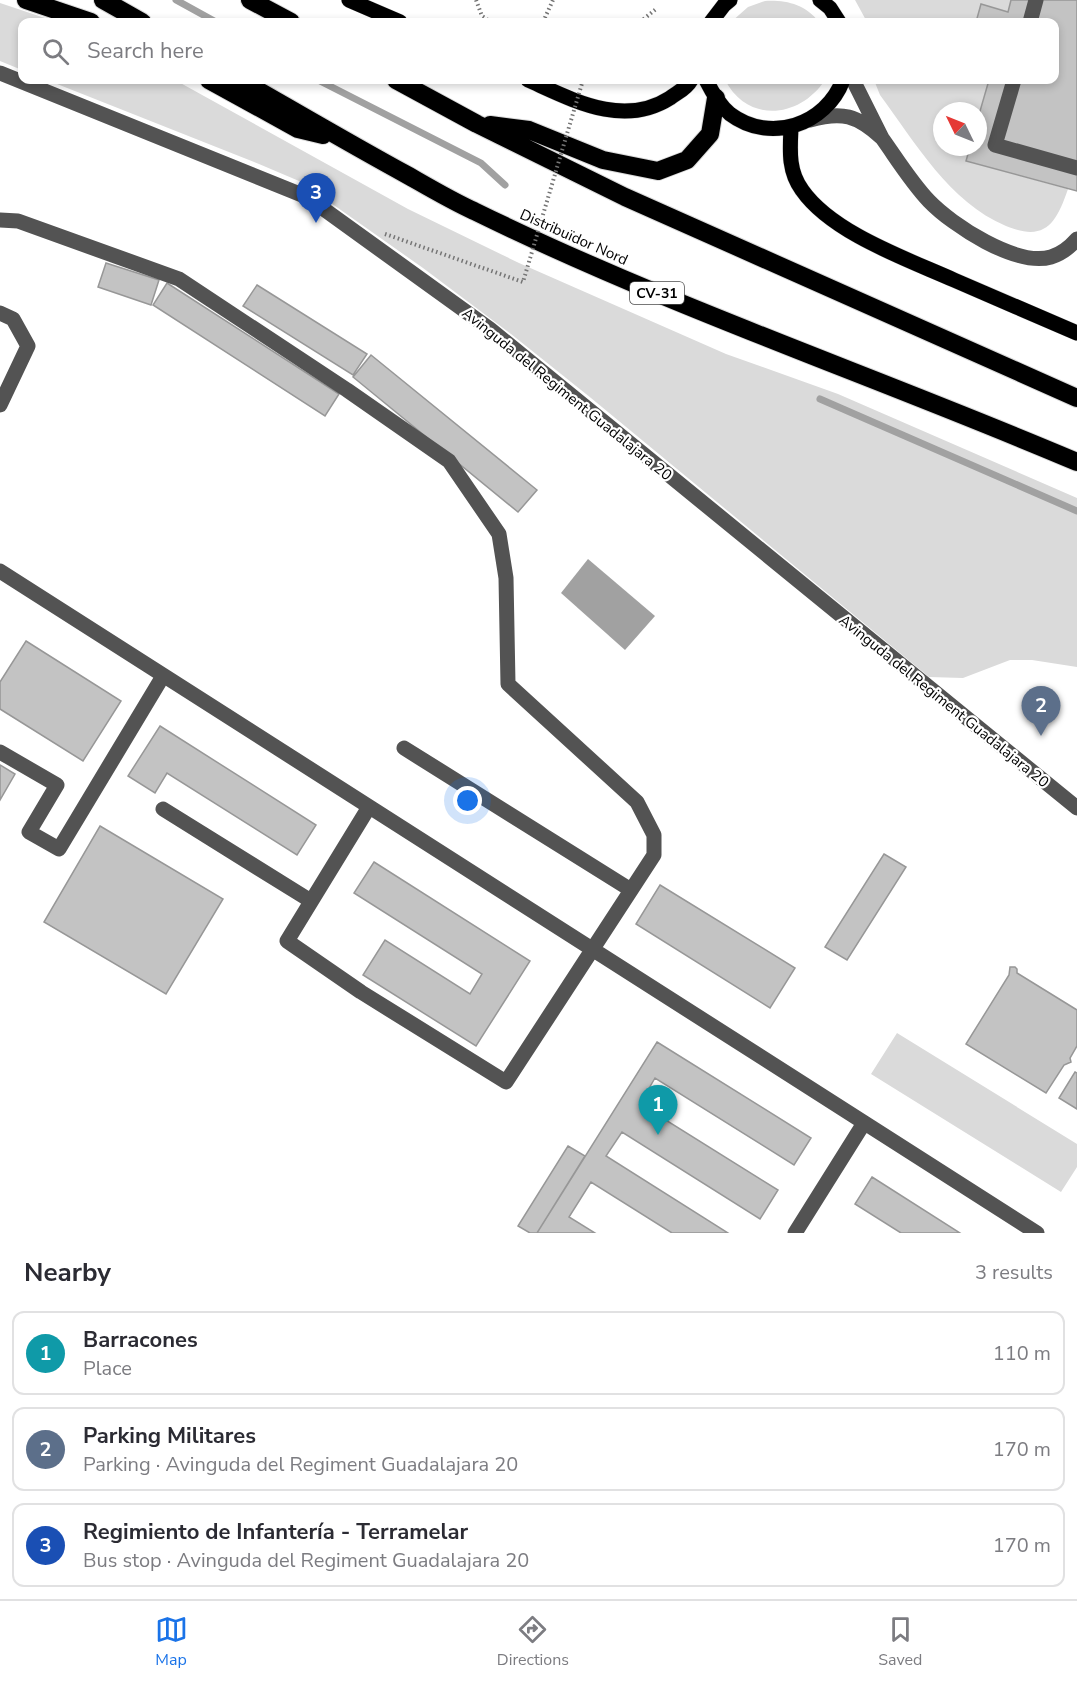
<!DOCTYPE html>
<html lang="en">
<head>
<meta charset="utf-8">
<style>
  body { margin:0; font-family:"Nunito Sans",sans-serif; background:#f2f2f3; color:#2b2b33 }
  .compass { position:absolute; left:933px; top:102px; width:54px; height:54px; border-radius:50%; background:#fff; box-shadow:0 3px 9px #0003; rotate:313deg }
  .you { position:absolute; left:468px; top:801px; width:21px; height:21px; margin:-15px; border:4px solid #fff; border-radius:50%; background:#1a73e8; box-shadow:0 0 0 9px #1a73e833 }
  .badge { display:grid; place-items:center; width:39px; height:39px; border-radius:50%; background:#1a73e8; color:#fff; font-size:20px; font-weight:700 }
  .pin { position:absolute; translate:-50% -50px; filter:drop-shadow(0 2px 3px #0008) }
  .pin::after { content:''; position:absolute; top:32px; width:21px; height:18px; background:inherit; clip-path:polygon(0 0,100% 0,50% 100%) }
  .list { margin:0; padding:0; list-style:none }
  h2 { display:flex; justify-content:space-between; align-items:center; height:78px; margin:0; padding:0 24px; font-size:26px }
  h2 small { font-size:20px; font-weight:400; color:#7c7c81 }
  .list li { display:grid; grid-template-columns:39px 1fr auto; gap:18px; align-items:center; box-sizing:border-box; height:84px; margin:0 12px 12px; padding:0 12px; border:2px solid #e1e1e2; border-radius:12px }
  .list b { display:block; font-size:22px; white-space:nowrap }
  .list p { margin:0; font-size:20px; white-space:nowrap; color:#7c7c81 }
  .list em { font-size:20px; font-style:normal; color:#7c7c81 }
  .icon { flex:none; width:33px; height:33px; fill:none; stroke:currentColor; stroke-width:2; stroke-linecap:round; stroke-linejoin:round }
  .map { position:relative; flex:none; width:1077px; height:1233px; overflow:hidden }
  .search { position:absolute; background:#fff; box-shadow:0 3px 9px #0003; left:18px; right:18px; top:18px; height:66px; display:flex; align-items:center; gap:15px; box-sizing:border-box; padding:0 21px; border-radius:12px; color:#7c7c81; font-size:22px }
  .sheet { height:366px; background:#fff }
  nav { display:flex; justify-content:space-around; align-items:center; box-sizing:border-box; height:84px; border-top:2px solid #e1e1e2; background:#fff; font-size:16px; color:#7c7c81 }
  nav a { display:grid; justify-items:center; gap:3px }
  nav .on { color:#1a73e8 }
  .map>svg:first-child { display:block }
  .green { fill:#dadada }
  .water { fill:#a1a1a1 }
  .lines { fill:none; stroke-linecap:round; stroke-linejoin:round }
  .stream { stroke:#a1a1a1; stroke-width:7 }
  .building { fill:#c3c3c3; stroke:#979797; stroke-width:1.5 }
  .major-casing { stroke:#dbdbdb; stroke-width:16 }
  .highway-casing { stroke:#dbdbdb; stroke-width:20 }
  .path { stroke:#757575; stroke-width:4; stroke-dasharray:1.5 3; stroke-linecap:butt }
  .minor { stroke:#535353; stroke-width:15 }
  .major { stroke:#000; stroke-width:15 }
  .highway { stroke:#000; stroke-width:18 }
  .path-bridge { stroke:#757575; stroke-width:4; stroke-dasharray:1.5 3; stroke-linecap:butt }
  .labels { text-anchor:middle; stroke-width:4.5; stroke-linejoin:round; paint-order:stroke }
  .shield { fill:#fff; stroke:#4c4c4c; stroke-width:1.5 }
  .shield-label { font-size:14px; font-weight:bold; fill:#000 }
  .street-label { font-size:15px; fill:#000; stroke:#fff }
</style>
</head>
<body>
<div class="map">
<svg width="1077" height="1233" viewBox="0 0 1077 1233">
  <rect width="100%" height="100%" fill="#fff"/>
  <path class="green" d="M855,0H1011L1008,12L981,4L976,22H867Z
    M765,1C786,0 805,4 819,22H731L748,7Z
    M0,3L57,22H22V70L0,61Z
    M47,80H175L408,209L519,263L726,354L838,394L1077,498V667L1032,660H1010L963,678L929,677L591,398L511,334L423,268L321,196L299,181L259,164Z
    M725,80H825C800,118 748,124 725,80Z
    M874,80H989L978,118V111H942V147H970L966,161L1068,189C1056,224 1045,242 1006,226C949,202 915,142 880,95Z
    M897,1033L1077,1144V1167L1061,1192L871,1074Z"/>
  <path class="water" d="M588,559L655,616L625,650L561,593Z"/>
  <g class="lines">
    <path class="stream" d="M176,0L216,22
      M318,80L481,163L505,185
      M820,399L1077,511"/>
  </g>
  <path class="building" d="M1011,0H1077V191L966,161L970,147H978V118L989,80H1054V22H976L981,4L1008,12Z
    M106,263L159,280L151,305L98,287Z
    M167,283L339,394L325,416L153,305Z
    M257,285L367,354L353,375L243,306Z
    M371,355L537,490L518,512L353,377Z
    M26,641L121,701L83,761L0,709V682Z
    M160,726L316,825L297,855L167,773L155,793L128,776Z
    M0,765L15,774L0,800Z
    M100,826L223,899L166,994L44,922Z
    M884,854L906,867L847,960L825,947Z
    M374,862L530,961L476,1046L363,975L385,940L470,994L482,974L354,893Z
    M660,885L795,968L770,1008L636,924Z
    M1010,967H1015L1017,969V973L1077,1010V1046L1070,1058L1071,1062L1064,1065L1046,1093L966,1044L1009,975Z
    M657,1042L811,1138L794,1165L655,1078L640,1104L778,1190L760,1219L622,1132L606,1156L728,1233H672L591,1182L569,1217L595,1233H537Z
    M1075,1072L1077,1073V1109L1059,1098Z
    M568,1146L585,1156L537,1233H530L518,1226Z
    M872,1177L960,1233H901L855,1204Z"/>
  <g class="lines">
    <g class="major-casing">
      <path id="major" d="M349,0L400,22
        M820,0L830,8L839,22
        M711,22L724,5L730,0
        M528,80C573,100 623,128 670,98C678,92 686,89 691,80
        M706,80C712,92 719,105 730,114C770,144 826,125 843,80
        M791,128C790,150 788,171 802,190C832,233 907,259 954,280C995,298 1036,315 1077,333"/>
    </g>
    <g class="highway-casing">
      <path id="highway" d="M26,0L91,22
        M103,0L142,22
        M250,0L291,22
        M209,80L298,129L323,135
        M240,80C296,112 352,145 409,176C430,188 452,201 474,211C670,307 877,377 1077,462
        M396,80L477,124L625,197L1077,398
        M490,125L529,130L603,160L658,171L687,160L710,134L716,98"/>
    </g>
    <path class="path" d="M476,0L482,16L491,22
      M543,22L553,0
      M640,22L656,9"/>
    <path class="minor" d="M1030,22L1036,0
      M0,73L307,197L490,329L1077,808
      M1014,80L995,145L1077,168
      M810,120C842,111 857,115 882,138L853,80
      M882,138C897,159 911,182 929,201C952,225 1016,267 1051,257C1061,254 1070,247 1077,239
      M0,220L18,221L179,279L347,390L449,461L499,534L506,578L508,684L637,802L654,835V855L506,1082L361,992L287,941L369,807
      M0,313L13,319L28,346L0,405
      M0,571L1037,1233
      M404,748L631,890
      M0,752L57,785L29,832L59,849L163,676
      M163,809L311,901
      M795,1233L864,1123"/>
    <use href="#major" class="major"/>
    <use href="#highway" class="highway"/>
    <path class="path-bridge" d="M385,234L523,282L583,80"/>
  </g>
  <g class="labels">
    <rect class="shield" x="630" y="282" width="54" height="22" rx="4.5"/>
    <g class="shield-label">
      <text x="657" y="298">CV-31</text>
    </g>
    <g class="street-label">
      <text transform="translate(574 237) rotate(24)" y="5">Distribuïdor Nord</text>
      <text transform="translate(567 394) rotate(39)" y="5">Avinguda del Regiment Guadalajara 20</text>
      <text transform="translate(944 701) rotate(39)" y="5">Avinguda del Regiment Guadalajara 20</text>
    </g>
  </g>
</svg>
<svg class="compass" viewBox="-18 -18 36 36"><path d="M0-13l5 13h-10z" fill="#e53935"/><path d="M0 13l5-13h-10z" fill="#7c7c81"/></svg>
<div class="you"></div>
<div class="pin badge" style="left:658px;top:1135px;background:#0f9aa8">1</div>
<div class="pin badge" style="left:1041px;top:736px;background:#5c6f8a">2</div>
<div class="pin badge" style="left:316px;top:223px;background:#1a4fb4">3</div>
<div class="search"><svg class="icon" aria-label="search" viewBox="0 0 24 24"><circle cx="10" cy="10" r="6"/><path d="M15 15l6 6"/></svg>Search here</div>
</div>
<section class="sheet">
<h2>Nearby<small>3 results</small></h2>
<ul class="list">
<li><span class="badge" style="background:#0f9aa8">1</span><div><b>Barracones</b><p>Place</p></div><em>110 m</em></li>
<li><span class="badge" style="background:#5c6f8a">2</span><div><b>Parking Militares</b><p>Parking · Avinguda del Regiment Guadalajara 20</p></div><em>170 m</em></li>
<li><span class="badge" style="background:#1a4fb4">3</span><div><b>Regimiento de Infantería - Terramelar</b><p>Bus stop · Avinguda del Regiment Guadalajara 20</p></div><em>170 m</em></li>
</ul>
</section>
<nav>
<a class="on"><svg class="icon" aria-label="map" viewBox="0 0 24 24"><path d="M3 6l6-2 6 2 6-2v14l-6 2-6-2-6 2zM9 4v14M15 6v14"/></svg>Map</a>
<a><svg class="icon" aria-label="directions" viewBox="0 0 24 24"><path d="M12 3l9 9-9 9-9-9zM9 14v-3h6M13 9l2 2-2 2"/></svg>Directions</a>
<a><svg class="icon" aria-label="saved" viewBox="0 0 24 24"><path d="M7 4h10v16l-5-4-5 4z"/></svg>Saved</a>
</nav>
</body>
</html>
